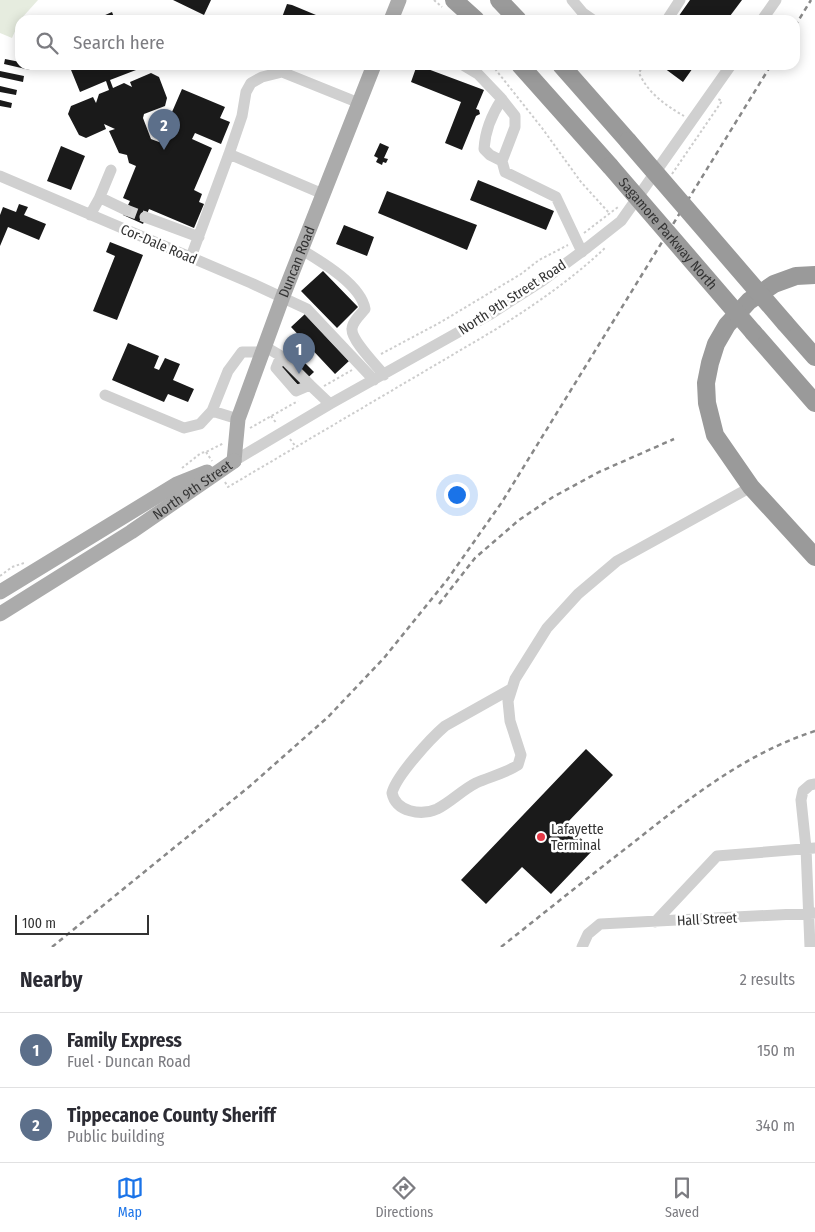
<!DOCTYPE html>
<html lang="en">
<head>
<meta charset="utf-8">
<style>
  body { margin:0; font-family:"Fira Sans Condensed",sans-serif; background:#f2f2f3; color:#2b2b33 }
  .scale { position:absolute; left:15px; bottom:12px; width:134px; box-sizing:border-box; padding-left:5px; border:2px solid #333; border-top:0; font-size:14px; line-height:18px; white-space:nowrap; color:#333; -webkit-text-stroke:4px #fff; paint-order:stroke }
  .you { position:absolute; left:456px; top:494px; width:18px; height:18px; margin:-12px; border:4px solid #fff; border-radius:50%; background:#1a73e8; box-shadow:0 0 0 8px #1a73e833 }
  .badge { display:grid; place-items:center; width:32px; height:32px; border-radius:50%; background:#1a73e8; color:#fff; font-size:16px; font-weight:700 }
  .pin { position:absolute; translate:-50% -41px; filter:drop-shadow(0 1px 2px #0008) }
  .pin::after { content:''; position:absolute; top:26px; width:18px; height:15px; background:inherit; clip-path:polygon(0 0,100% 0,50% 100%) }
  .list { margin:0; padding:0; list-style:none }
  h2 { display:flex; justify-content:space-between; align-items:center; height:65px; margin:0; padding:0 20px; font-size:21px }
  h2 small { font-size:16px; font-weight:400; color:#7c7c81 }
  .list li { display:grid; grid-template-columns:32px 1fr auto; gap:15px; align-items:center; box-sizing:border-box; height:75px; padding:0 20px; border-top:1px solid #e1e1e2 }
  .list b { display:block; font-size:19px; white-space:nowrap }
  .list p { margin:0; font-size:16px; white-space:nowrap; color:#7c7c81 }
  .list em { font-size:16px; font-style:normal; color:#7c7c81 }
  .icon { flex:none; width:28px; height:28px; fill:none; stroke:currentColor; stroke-width:2; stroke-linecap:round; stroke-linejoin:round }
  .map { position:relative; flex:none; width:815px; height:947px; overflow:hidden }
  .search { position:absolute; background:#fff; box-shadow:0 2px 12px #0003; left:15px; right:15px; top:15px; height:55px; display:flex; align-items:center; gap:12px; box-sizing:border-box; padding:0 18px; border-radius:15px; color:#7c7c81; font-size:19px }
  .sheet { height:215px; background:#fff }
  nav { display:flex; justify-content:space-around; align-items:center; box-sizing:border-box; height:70px; border-top:1px solid #e1e1e2; background:#fff; font-size:14px; color:#7c7c81 }
  nav a { display:grid; justify-items:center; gap:2px }
  nav .on { color:#1a73e8 }
  .map>svg:first-child { display:block }
  .green { fill:#e6ecdf }
  .building { fill:#1a1a1a }
  .lines { fill:none; stroke-linecap:round; stroke-linejoin:round }
  .minor-tunnel { stroke:#d6d6d6; stroke-width:11; stroke-dasharray:11 5.5; stroke-linecap:butt }
  .path { stroke:#cdcdcd; stroke-width:2; stroke-dasharray:2.5 2.5; stroke-linecap:butt }
  .minor { stroke:#d0d0d0; stroke-width:11 }
  .major { stroke:#ababab; stroke-width:15 }
  .highway { stroke:#9a9a9a; stroke-width:18 }
  .rail { stroke:#888; stroke-width:2.5; stroke-dasharray:5 4; stroke-linecap:butt }
  .highway-bridge { stroke:#9a9a9a; stroke-width:18 }
  .poi-dot { fill:#e63946; stroke:#fff; stroke-width:2 }
  .labels { text-anchor:middle; stroke-width:5; stroke-linejoin:round; paint-order:stroke }
  .street-label { font-size:14px; fill:#333; stroke:#fff }
  .poi-label { font-size:14px; fill:#333; stroke:#fff; text-anchor:start }
</style>
</head>
<body>
<div class="map">
<svg width="815" height="947" viewBox="0 0 815 947">
  <rect width="100%" height="100%" fill="#fff"/>
  <path class="green" d="M0,0H38L20,20L12,38L0,33Z"/>
  <path class="building" d="M173,0H211L204,15Z
    M690,0H742L727,20H676Z
    M287,4L292,5L328,20H281Z
    M112,12L115,20H94Z
    M5,59L20,62V65H31L30,70L4,64Z
    M69,65H134L136,70L110,80L113,88L124,83L132,87L130,82L151,73L159,77L167,98L165,106L144,114L143,118L151,139L159,142L182,89L225,107L220,118L230,122L221,144L195,133L192,139L212,148L194,190L202,194L199,202L204,204L194,228L149,209L143,224L123,215L130,201L123,198L136,166L129,163L127,155L119,153L109,131L115,129L104,124L106,129L86,138L79,135L68,114L71,106L93,97L96,103L99,94L109,90L106,81L80,92Z
    M417,65L484,90L476,109L479,110L480,114L476,116L462,150L445,143L461,102L411,82Z
    M660,65H695L683,82Z
    M0,71L24,76L23,82L0,77Z
    M0,86L17,90L16,95L0,92Z
    M0,100L12,103L11,108L0,106Z
    M380,143L389,147L384,158L388,159L386,163L383,162L382,165L376,162L378,158L374,156Z
    M61,146L85,156L71,190L47,181Z
    M478,180L554,211L546,230L470,200Z
    M387,191L477,225L467,250L378,213Z
    M19,204L28,207L24,215L46,224L39,240L8,227L0,246V215L3,207L16,212Z
    M344,225L374,237L367,256L336,244Z
    M110,242L143,255L117,320L93,311L115,256L106,252Z
    M323,271L358,307L337,328L301,291Z
    M305,314L349,361L335,374L291,327Z
    M128,343L159,356L154,368L159,370L165,358L180,364L173,380L194,389L188,402L168,394L164,402L112,380Z
    M294,352L314,372L299,386L279,366Z
    M586,749L613,775L566,824L593,850L551,894L522,867L486,904L461,880Z"/>
  <g class="lines">
    <path class="minor-tunnel" d="M126,210L145,217"/>
    <path class="path" d="M434,0L442,7
      M492,65L542,128L581,182L610,214
      M643,65L639,73C648,93 665,105 684,116
      M672,174L722,101L718,99
      M584,233L618,207
      M381,354L441,322L521,274L539,260L568,245
      M324,386L352,370
      M271,416L277,424
      M250,428L298,401
      M290,439L296,447
      M206,452L212,461
      M182,468L201,453L206,452L224,443
      M225,482L228,487L493,331C533,306 571,280 605,248
      M0,576L12,567L24,563"/>
    <path class="minor" d="M572,0L583,13L593,20
      M667,20L680,0
      M762,20L776,0
      M463,65L478,74L500,97L515,116V127L502,161L505,172L556,197L582,252
      M502,99C492,114 485,131 484,149L490,155L502,161
      M229,154L323,194
      M0,176L251,283L307,309L374,380
      M99,199L111,170
      M90,215L99,199L101,198L126,210
      M145,217L199,237
      M302,250C322,262 361,285 365,309C361,314 352,322 352,329C351,340 376,365 384,375
      M191,257L229,154L242,116L246,92L251,83L262,77L282,72L359,103
      M264,346L281,356L276,368L296,391L310,385L330,404
      M281,356L310,385
      M105,395L184,428L200,424L212,411L238,419
      M212,411L228,371L242,352H263
      M234,461L330,404L489,315L542,281L588,247L621,221L731,65
      M511,689L445,726C431,738 396,776 392,793C396,812 421,816 437,809C451,802 462,790 476,783C489,777 506,773 518,765L521,755L510,721L508,701L515,679L547,628L578,594L617,561L751,487
      M655,922L717,856L815,848
      M582,947L588,934L600,924L815,913
      M810,947L806,848L801,800L803,791L810,785L815,784"/>
    <g class="major">
      <path d="M391,20L399,0"/>
      <path id="s1" d="M234,461L238,419L283,296L374,65"/>
      <path d="M0,592L177,484L207,472"/>
      <path id="s2" d="M0,614L131,532L234,461"/>
    </g>
    <path class="highway" d="M454,0L476,20
      M499,0L518,20
      M520,65L610,166
      M561,65L628,141
      M815,275L796,276L774,284L749,301L727,325L716,344L710,363L706,383L707,403L715,435L751,487L815,557
      M785,323L815,357
      M753,332L815,403"/>
    <path class="rail" d="M795,26L811,0
      M439,604L475,558L519,520L553,497L599,472L674,439
      M52,947L250,786L328,717L384,658L447,580L502,502L771,65
      M501,947C544,913 586,879 629,846C687,800 744,754 815,731"/>
    <g class="highway-bridge">
      <path d="M628,141L785,323"/>
      <path id="s3" d="M610,166L753,332"/>
    </g>
  </g>
  <circle class="poi-dot" cx="541" cy="837" r="5"/>
  <g class="labels">
    <g class="street-label">
      <text dy="5" stroke="none"><textPath href="#s3" startOffset="89">Sagamore Parkway North</textPath></text>
      <text transform="translate(159 244) rotate(23)" y="5">Cor-Dale Road</text>
      <text dy="5" stroke="none"><textPath href="#s1" startOffset="210">Duncan Road</textPath></text>
      <text transform="translate(512 297) rotate(-33)" y="5">North 9th Street Road</text>
      <text dy="5" stroke="none"><textPath href="#s2" startOffset="229">North 9th Street</textPath></text>
      <text transform="translate(707 919) rotate(-3)" y="5">Hall Street</text>
    </g>
    <g class="poi-label">
      <text x="551" y="834">Lafayette<tspan x="551" dy="16">Terminal</tspan></text>
    </g>
  </g>
</svg>
<div class="scale">100 m</div>
<div class="you"></div>
<div class="pin badge" style="left:299px;top:374px;background:#5c6f8a">1</div>
<div class="pin badge" style="left:164px;top:150px;background:#5c6f8a">2</div>
<div class="search"><svg class="icon" aria-label="search" viewBox="0 0 24 24"><circle cx="10" cy="10" r="6"/><path d="M15 15l6 6"/></svg>Search here</div>
</div>
<section class="sheet">
<h2>Nearby<small>2 results</small></h2>
<ul class="list">
<li><span class="badge" style="background:#5c6f8a">1</span><div><b>Family Express</b><p>Fuel · Duncan Road</p></div><em>150 m</em></li>
<li><span class="badge" style="background:#5c6f8a">2</span><div><b>Tippecanoe County Sheriff</b><p>Public building</p></div><em>340 m</em></li>
</ul>
</section>
<nav>
<a class="on"><svg class="icon" aria-label="map" viewBox="0 0 24 24"><path d="M3 6l6-2 6 2 6-2v14l-6 2-6-2-6 2zM9 4v14M15 6v14"/></svg>Map</a>
<a><svg class="icon" aria-label="directions" viewBox="0 0 24 24"><path d="M12 3l9 9-9 9-9-9zM9 14v-3h6M13 9l2 2-2 2"/></svg>Directions</a>
<a><svg class="icon" aria-label="saved" viewBox="0 0 24 24"><path d="M7 4h10v16l-5-4-5 4z"/></svg>Saved</a>
</nav>
</body>
</html>
